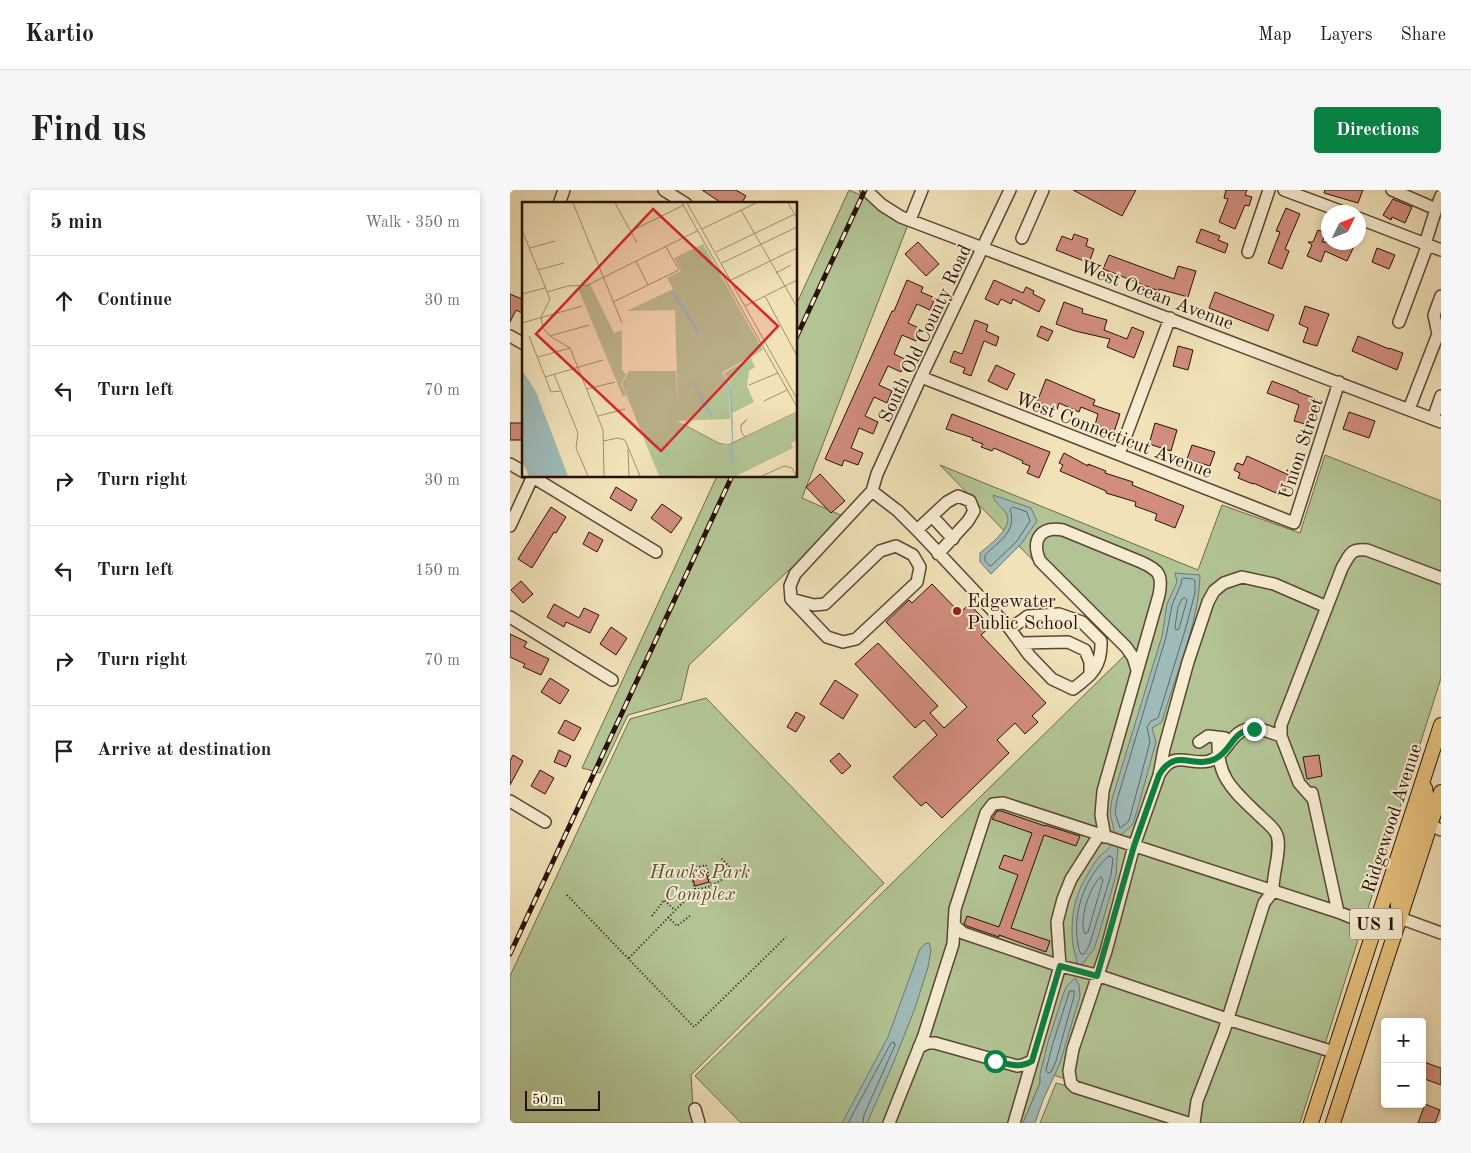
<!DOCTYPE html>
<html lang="en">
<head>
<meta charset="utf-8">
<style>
  body { margin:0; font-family:"Old Standard TT",serif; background:#f6f6f6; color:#202124 }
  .controls { position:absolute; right:15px; bottom:15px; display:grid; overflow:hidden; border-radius:5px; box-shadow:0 2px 8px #0003 }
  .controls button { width:45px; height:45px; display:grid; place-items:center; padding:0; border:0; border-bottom:1px solid #e0e0e0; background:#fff; color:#202124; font:25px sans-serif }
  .compass { position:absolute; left:811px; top:15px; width:45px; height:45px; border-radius:50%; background:#fff; box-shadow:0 2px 8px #0003; rotate:47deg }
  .scale { position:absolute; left:15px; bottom:12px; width:75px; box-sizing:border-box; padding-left:5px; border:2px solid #291106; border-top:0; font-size:14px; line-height:18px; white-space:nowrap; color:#291106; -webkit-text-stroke:4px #f6ecd1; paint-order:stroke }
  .stop { position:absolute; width:15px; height:15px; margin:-11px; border:4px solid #0b8043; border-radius:50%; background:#fff }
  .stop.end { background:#0b8043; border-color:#fff; box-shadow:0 1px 5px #0008 }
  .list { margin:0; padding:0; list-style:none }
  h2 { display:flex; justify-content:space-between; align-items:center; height:65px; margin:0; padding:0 20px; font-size:21px }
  h2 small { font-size:16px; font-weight:400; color:#757577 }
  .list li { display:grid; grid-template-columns:32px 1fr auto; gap:15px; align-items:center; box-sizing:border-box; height:90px; padding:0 20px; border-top:1px solid #e0e0e0 }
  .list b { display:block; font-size:19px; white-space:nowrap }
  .list em { font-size:16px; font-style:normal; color:#757577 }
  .icon { flex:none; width:28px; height:28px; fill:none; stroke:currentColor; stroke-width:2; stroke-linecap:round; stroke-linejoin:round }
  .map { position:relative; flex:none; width:931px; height:933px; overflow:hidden; border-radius:5px }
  header { display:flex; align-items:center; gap:30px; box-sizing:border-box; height:70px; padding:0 25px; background:#fff; border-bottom:1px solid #e0e0e0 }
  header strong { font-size:24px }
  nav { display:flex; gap:28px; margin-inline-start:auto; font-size:18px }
  .intro { display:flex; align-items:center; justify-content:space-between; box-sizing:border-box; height:120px; padding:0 30px }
  h1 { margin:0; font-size:35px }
  .button { padding:12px 22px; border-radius:5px; background:#0b8043; color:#fff; font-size:18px; font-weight:700 }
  main { display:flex; gap:30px; padding:0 30px }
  aside { flex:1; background:#fff; border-radius:5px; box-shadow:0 2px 8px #0003 }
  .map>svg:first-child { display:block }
  .green { fill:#b3c494; stroke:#6e6a4d }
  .water { fill:#9fbbb9; stroke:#707771 }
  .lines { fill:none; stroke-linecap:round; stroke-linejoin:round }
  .shore { stroke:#646660; stroke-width:1 }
  .building { fill:#d28d7e; stroke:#291106 }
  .minor-casing { stroke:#5b4532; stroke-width:14 }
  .major-casing { stroke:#291106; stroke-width:16 }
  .path { stroke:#291106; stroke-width:2; stroke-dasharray:1 2.5; stroke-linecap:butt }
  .minor { stroke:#f6ecd1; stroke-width:11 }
  .major { stroke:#e8c17c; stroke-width:14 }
  .rail-casing { stroke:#291106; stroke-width:5 }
  .rail { stroke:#f6ecd1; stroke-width:3; stroke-dasharray:9; stroke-linecap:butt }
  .route { stroke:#0b8043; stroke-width:6 }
  .poi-dot { fill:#8f2418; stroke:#f6ecd1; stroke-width:2 }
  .labels { text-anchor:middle; stroke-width:4; stroke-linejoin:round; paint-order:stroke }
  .shield { fill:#f6ecd1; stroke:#665343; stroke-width:1 }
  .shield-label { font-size:18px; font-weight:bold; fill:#291106 }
  .street-label { font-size:19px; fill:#291106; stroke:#f6ecd1 }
  .poi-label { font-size:19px; fill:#291106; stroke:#f6ecd1; text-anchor:start }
  .park-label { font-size:19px; font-style:italic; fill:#595038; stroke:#f6ecd1 }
  .inset-road { fill:none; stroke:#a18e71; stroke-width:1 }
  .view { fill:#d62828; fill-opacity:0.15; stroke:#d62828; stroke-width:2.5 }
  .inset-edge { fill:none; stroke:#291106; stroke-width:2.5 }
</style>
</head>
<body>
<header>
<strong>Kartio</strong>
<nav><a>Map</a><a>Layers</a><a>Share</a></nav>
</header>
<div class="intro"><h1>Find us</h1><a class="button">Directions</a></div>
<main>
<aside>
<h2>5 min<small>Walk · 350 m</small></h2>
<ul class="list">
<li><svg class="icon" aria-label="ahead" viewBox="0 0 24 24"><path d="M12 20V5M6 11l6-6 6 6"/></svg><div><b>Continue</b></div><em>30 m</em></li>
<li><svg class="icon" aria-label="left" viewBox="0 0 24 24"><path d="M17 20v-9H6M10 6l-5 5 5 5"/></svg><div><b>Turn left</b></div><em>70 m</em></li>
<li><svg class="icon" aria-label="right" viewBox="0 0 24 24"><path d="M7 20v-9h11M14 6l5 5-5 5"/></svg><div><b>Turn right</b></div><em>30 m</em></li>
<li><svg class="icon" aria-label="left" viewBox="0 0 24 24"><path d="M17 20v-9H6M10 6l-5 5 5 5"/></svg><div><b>Turn left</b></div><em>150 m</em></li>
<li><svg class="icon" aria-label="right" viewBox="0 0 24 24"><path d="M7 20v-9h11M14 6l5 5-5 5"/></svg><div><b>Turn right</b></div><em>70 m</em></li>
<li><svg class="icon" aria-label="arrive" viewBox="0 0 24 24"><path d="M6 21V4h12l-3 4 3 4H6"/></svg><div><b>Arrive at destination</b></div></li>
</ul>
</aside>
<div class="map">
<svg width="931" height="933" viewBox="0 0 931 933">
  <rect width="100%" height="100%" fill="#f1e2b8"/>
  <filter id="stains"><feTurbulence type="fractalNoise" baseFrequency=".004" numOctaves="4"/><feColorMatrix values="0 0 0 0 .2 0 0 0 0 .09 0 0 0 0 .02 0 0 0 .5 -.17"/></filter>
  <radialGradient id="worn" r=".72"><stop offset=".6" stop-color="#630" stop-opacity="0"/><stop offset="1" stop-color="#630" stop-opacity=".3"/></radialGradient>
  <path class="green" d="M339,0L401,27L292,308L335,327L179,475L171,510L118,525L90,583L72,578L207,286H286V115Z
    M815,265L931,311V488L790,933H691L531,881L530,893L513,933H231L185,886L615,465L430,275L688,380L712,315L790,343Z
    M196,508L374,693L181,885L184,933H0V786L120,529Z
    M546,893L584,903L663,933H530Z"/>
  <path class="water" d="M483,305L521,318L527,331L511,354L481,384L470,372V363C478,356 503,338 497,325C493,317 485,314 483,305Z
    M665,383L690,385C689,433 665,485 652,532L642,538L646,552L627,621L623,634L610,646L605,645L600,623L602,609L652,446L657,414L667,392Z
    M602,653L608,654L606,685L589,744L584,759L571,776L567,774C567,768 564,762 563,755C560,730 564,706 578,684C581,678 585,672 589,667C594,662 599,660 602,653Z
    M419,753L421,760L418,777L405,818L383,874L357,933H332L378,847L410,759L415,754Z
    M565,788L569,795L570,806L550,873L533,910L525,933H513L530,893V884L538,852L553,805L556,797Z"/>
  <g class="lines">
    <path class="shore" d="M503,317L517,322L520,331L507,351L482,375L480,376L475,371V365C488,352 508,341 500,320Z
      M674,388L683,389L685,391V403L676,437L648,528L641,531L637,537L640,552L619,631L610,638L605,623L607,610L656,447L662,415L671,394L672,389Z
      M675,408L677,410L670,435L669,439L666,440L665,437L668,417L672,409Z
      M599,666L603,668L601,685L579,756L574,764H571C568,759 568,753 567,746C564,718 577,684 599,666Z
      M591,687L593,690L578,742L575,744C568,732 580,694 591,687Z
      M560,801H564V806L546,871L541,882L538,883L536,880L543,853Z
      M338,933L381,853L384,852L385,855L354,925L353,933"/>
  </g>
  <path class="building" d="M192,0H226L236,6L231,14H213Z
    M563,0H626L612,26Z
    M716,0H737L735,5L742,7L739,16L735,15L725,39L709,32L718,9L714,8Z
    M815,0H853L848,13L814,3Z
    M883,9L902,17L895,33L882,27L881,30L873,25Z
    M776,18L790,24L775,59L779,61L772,79L758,73L770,42L766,41Z
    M691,39L710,46L708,50L718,54L715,63L686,52Z
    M808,40L816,43L812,52H846L837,71L815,61L811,72L797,66L802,55L798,52H803Z
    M564,44L578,49L576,56L584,59L579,73L546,60L552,46L562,50Z
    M408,52L429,74L416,86L395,64Z
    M867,58L885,65L879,79L862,72Z
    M599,65L664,89L668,76L686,81L678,107L649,99V101L593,79Z
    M397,90L413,97L411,102L425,108L420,120L407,114L398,133L411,139L406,151L392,145L384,164L397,170L391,182L378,176L369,195L382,201L377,213L364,207L355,226L368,232L363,244L349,238L341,258L353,263L348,275L334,270L332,276L315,269L382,121H384Z
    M484,90L513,103L516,97L524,101L523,104L535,110L529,122L503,109L501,114L491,109L488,115L475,109Z
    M705,102L764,125L758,141L699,118Z
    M0,104L14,110V124L6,120L0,132Z
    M554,112L573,119L572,123L597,130L594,140L617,149L622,137L634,142L624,168L597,157L600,149L565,141L546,134Z
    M795,116L819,124L807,156L793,152L798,138L789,134Z
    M465,130L478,135L476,141L489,147L486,156L474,151L461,186L453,183L455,178L440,172L444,161L452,164Z
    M531,136L543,141L538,151L527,146Z
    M848,146L879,159V158L893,163L887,180L842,161Z
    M668,156L683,160L678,180L663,176Z
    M486,175L505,184L497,200L478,191Z
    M536,189L585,210L583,215L610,224L604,242L585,235L588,224L571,217L569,222L549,213L547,220L527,212Z
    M762,191L788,201V202L807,209L799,235L784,231L789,215L757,203Z
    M839,222L865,231L859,248L833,239Z
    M442,224L540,262L529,288L517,283L520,276L512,273L513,271L484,258L482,261L471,257L473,254L462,250L463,248L436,239Z
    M0,233H14V250H0Z
    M645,233L667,240L661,261L639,254Z
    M682,255L705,262L700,276L677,269Z
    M554,263L578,276V274L596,281L595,283L623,292L622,295L674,316L665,338L645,330L647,324L625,316L626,312L596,303V301L550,281L553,275L549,273Z
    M737,266L781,286L773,306L743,293V294L728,288L730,283L724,280L727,273L733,275Z
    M310,284L335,311L321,323L296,297Z
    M106,297L127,310L121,321L100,308Z
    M152,314L172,328L161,343L141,328Z
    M41,317L56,327L46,343L44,342L22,378L8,369Z
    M79,342L93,350L87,362L73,354Z
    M11,391L23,404L13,413L1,400Z
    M422,394L450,423L459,414L481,436L471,445L536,513L522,526L528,532L515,544L505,533L487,550L499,563L432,628L416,612L411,616L383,587L427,545L414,530L405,538L345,474L368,453L428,516L420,523L434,538L457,517L376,432L399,410L402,413Z
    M44,414L69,428L74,418L89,425L80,443L56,432L54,437L37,427Z
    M101,437L117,448L106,465L90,454Z
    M0,444L17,452L14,457L39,469L31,485L13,477L15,474L0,467Z
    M40,488L59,500L50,514L31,502Z
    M325,490L348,505L333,529L310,514Z
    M286,522L295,527L286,542L277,537Z
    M55,530L71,538L64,551L48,543Z
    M49,560L61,566L56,577L44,572Z
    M329,563L341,576L332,584L320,571Z
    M3,565L13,571L0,595V571Z
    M809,565L812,586L797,589L793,567Z
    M30,580L44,588L35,604L21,596Z
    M487,621H491L535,636V635L570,646L566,656L534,645L501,738L540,751L536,762L489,745V747L457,736L454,734L457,726L489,737L508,685L489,678L494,665L512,671L522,643L482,629Z
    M194,677L199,692L185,696L180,681Z
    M914,872L931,878V895L912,888Z
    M915,914L930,920L925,933H908Z"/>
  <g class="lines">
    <g class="minor-casing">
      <path id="minor" d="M154,0L176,14
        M356,0L372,15L391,27L931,232
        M774,0L833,22
        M882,0L926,19L915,54
        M49,14L54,0
        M926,19L931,6
        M848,28L931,60
        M400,30L412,0
        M512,48L533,0
        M738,62L759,0
        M889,132L918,54
        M0,146L14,154
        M411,187L784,333L829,192
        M899,219L928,144L924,125L931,106
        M923,229L931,206
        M609,264L660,128
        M0,274L14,282
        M21,286L146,362
        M362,301L388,321L407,340L500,439L519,465L542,489L563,499C582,485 592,476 591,451L572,432L549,424L518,426L500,439
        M422,326L443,349
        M0,336L23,286
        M407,340L437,312L448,306L460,311L464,321L458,331L428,364
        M281,409L304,415L315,414L370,361L386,356L403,365L410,377L407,392L346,449L333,452L317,447L281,409L280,396L285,384L362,301L367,284L411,187L500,0
        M0,427L102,490
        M511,453L558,452L575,460L580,472V485
        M689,552L698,546L715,548
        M650,583C665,559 679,576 699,571C716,566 720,543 737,539C747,536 761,543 771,546
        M802,603L828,722
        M803,609L789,593L771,546V535L832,378C840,365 840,358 857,360L931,388
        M0,611L35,632
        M920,635L931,640
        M595,647L591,625L593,601L649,405C653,385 649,380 631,372L553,340C530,336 521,350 530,371L616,457L623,467L627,480
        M890,728L931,743
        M445,736L453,743L550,776L587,785L717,829L824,862
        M409,857L418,853H425L507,876L513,875L522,871
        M185,919L189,933
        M379,933L414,845L443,754L445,719L476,623L483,614L493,613L828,722L865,737
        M504,933L550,776L547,732L553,709L561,689L589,645
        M678,933L565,897L561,893L559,881L563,859L596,761L624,656L649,585L654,559L678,472L698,412L704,401L714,393L732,387L764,394L817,417
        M684,933L687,911L714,841L754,713L763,701C762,685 773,656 766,643C763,637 755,631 750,626C724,601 706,588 708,548"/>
    </g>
    <g class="major-casing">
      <path id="major" d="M892,721L888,716L887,705L917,609L915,598L912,593
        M801,933L931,535
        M823,933L931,602"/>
    </g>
    <path class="path" d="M185,699L179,679L196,675L201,696
      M57,705L184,837L276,747
      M142,726L154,710L165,720
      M158,727L167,736L181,725
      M119,768L185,700L201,696L217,687L223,681L211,668"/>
    <use href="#minor" class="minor"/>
    <use href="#major" class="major"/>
    <g class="rail-casing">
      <path id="rail" d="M286,148L355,0
        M0,764L222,286"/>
    </g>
    <use href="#rail" class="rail"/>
  </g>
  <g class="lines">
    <path class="route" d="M485,871C498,874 510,879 522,871L550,776L587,786L624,656L649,585C666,556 683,580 705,569C722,561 722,540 744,539"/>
  </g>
  <circle class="poi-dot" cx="447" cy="421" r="5"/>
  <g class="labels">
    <rect class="shield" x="840" y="718.5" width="52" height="31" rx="4"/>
    <g class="shield-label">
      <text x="866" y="740">US 1</text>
    </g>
    <g class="street-label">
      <text transform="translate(647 104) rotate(21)" y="7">West Ocean Avenue</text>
      <text transform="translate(414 143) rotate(-65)" y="7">South Old County Road</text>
      <text transform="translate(604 244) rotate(21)" y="7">West Connecticut Avenue</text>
      <text transform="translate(790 258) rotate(-72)" y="7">Union Street</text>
      <text transform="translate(881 628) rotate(-72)" y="7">Ridgewood Avenue</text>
    </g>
    <g class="poi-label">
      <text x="457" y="417">Edgewater<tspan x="457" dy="22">Public School</tspan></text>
    </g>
    <g class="park-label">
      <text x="190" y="688">Hawks Park<tspan x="190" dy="22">Complex</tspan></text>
    </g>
  </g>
  <g transform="translate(12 12)">
    <rect width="275" height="275" fill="#f1e2b8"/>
    <path d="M181,42L241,148L199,171L207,187L208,217L155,219L204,244L275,211V238L269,241L271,246L214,274H137L100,182L107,169H154L156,211L153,108L105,109L151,87L145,76L159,69L152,56ZM68,82L92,131L100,128V167L104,173L99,182L104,193L101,195L56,86ZM229,156L233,165L227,169L225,184L232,200L210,211V187L202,171Z" fill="#b3c494"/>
    <path d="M152,88L177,128L176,132L149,91ZM191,155L210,187L212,274L208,251L210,237L207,187ZM0,168L14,190L46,274H7L0,259ZM167,171L190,211V217L181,204Z" fill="#9fbbb9"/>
    <path class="inset-road" d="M51,1L100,121M93,1L115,41M160,1L275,205M165,1L275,197M266,1L275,16M219,8L275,105M180,27L234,1M0,28L28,97L19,115L21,126L28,134L48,146L81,228L82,274M109,29L162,3M8,46L33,39M194,50L273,12M114,59L126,83M200,61L275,25M16,68L42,61M254,71L269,63M209,78L275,46M25,90L46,84L66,83L175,29M0,92L23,86M243,94L275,154M91,100L157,68L144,45M223,104L275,78M0,121L60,104M7,134L29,190L38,189M28,134L67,123M16,155L48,146M32,172L56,231L54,246L66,274M23,175L81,158M227,183L256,171M65,187L93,180M242,199L265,188M76,214L103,207M161,222L196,241L206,243L275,210M219,224L225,217L219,223V228L220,231L223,235M81,239L96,236L103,238L118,274M106,247L107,274M240,274L262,264L270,266L274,274"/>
    <path class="view" d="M131,7L256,124L139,249L14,132Z"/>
    <rect width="275" height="275" class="inset-edge"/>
  </g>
  <rect width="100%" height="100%" filter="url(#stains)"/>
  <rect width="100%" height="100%" fill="url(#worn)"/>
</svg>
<div class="controls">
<button>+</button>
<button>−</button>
</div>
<svg class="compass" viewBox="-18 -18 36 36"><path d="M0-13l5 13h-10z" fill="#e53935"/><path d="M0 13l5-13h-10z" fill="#757577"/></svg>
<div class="scale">50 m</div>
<div class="stop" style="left:485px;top:871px"></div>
<div class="stop end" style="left:744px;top:539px"></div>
</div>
</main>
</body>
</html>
